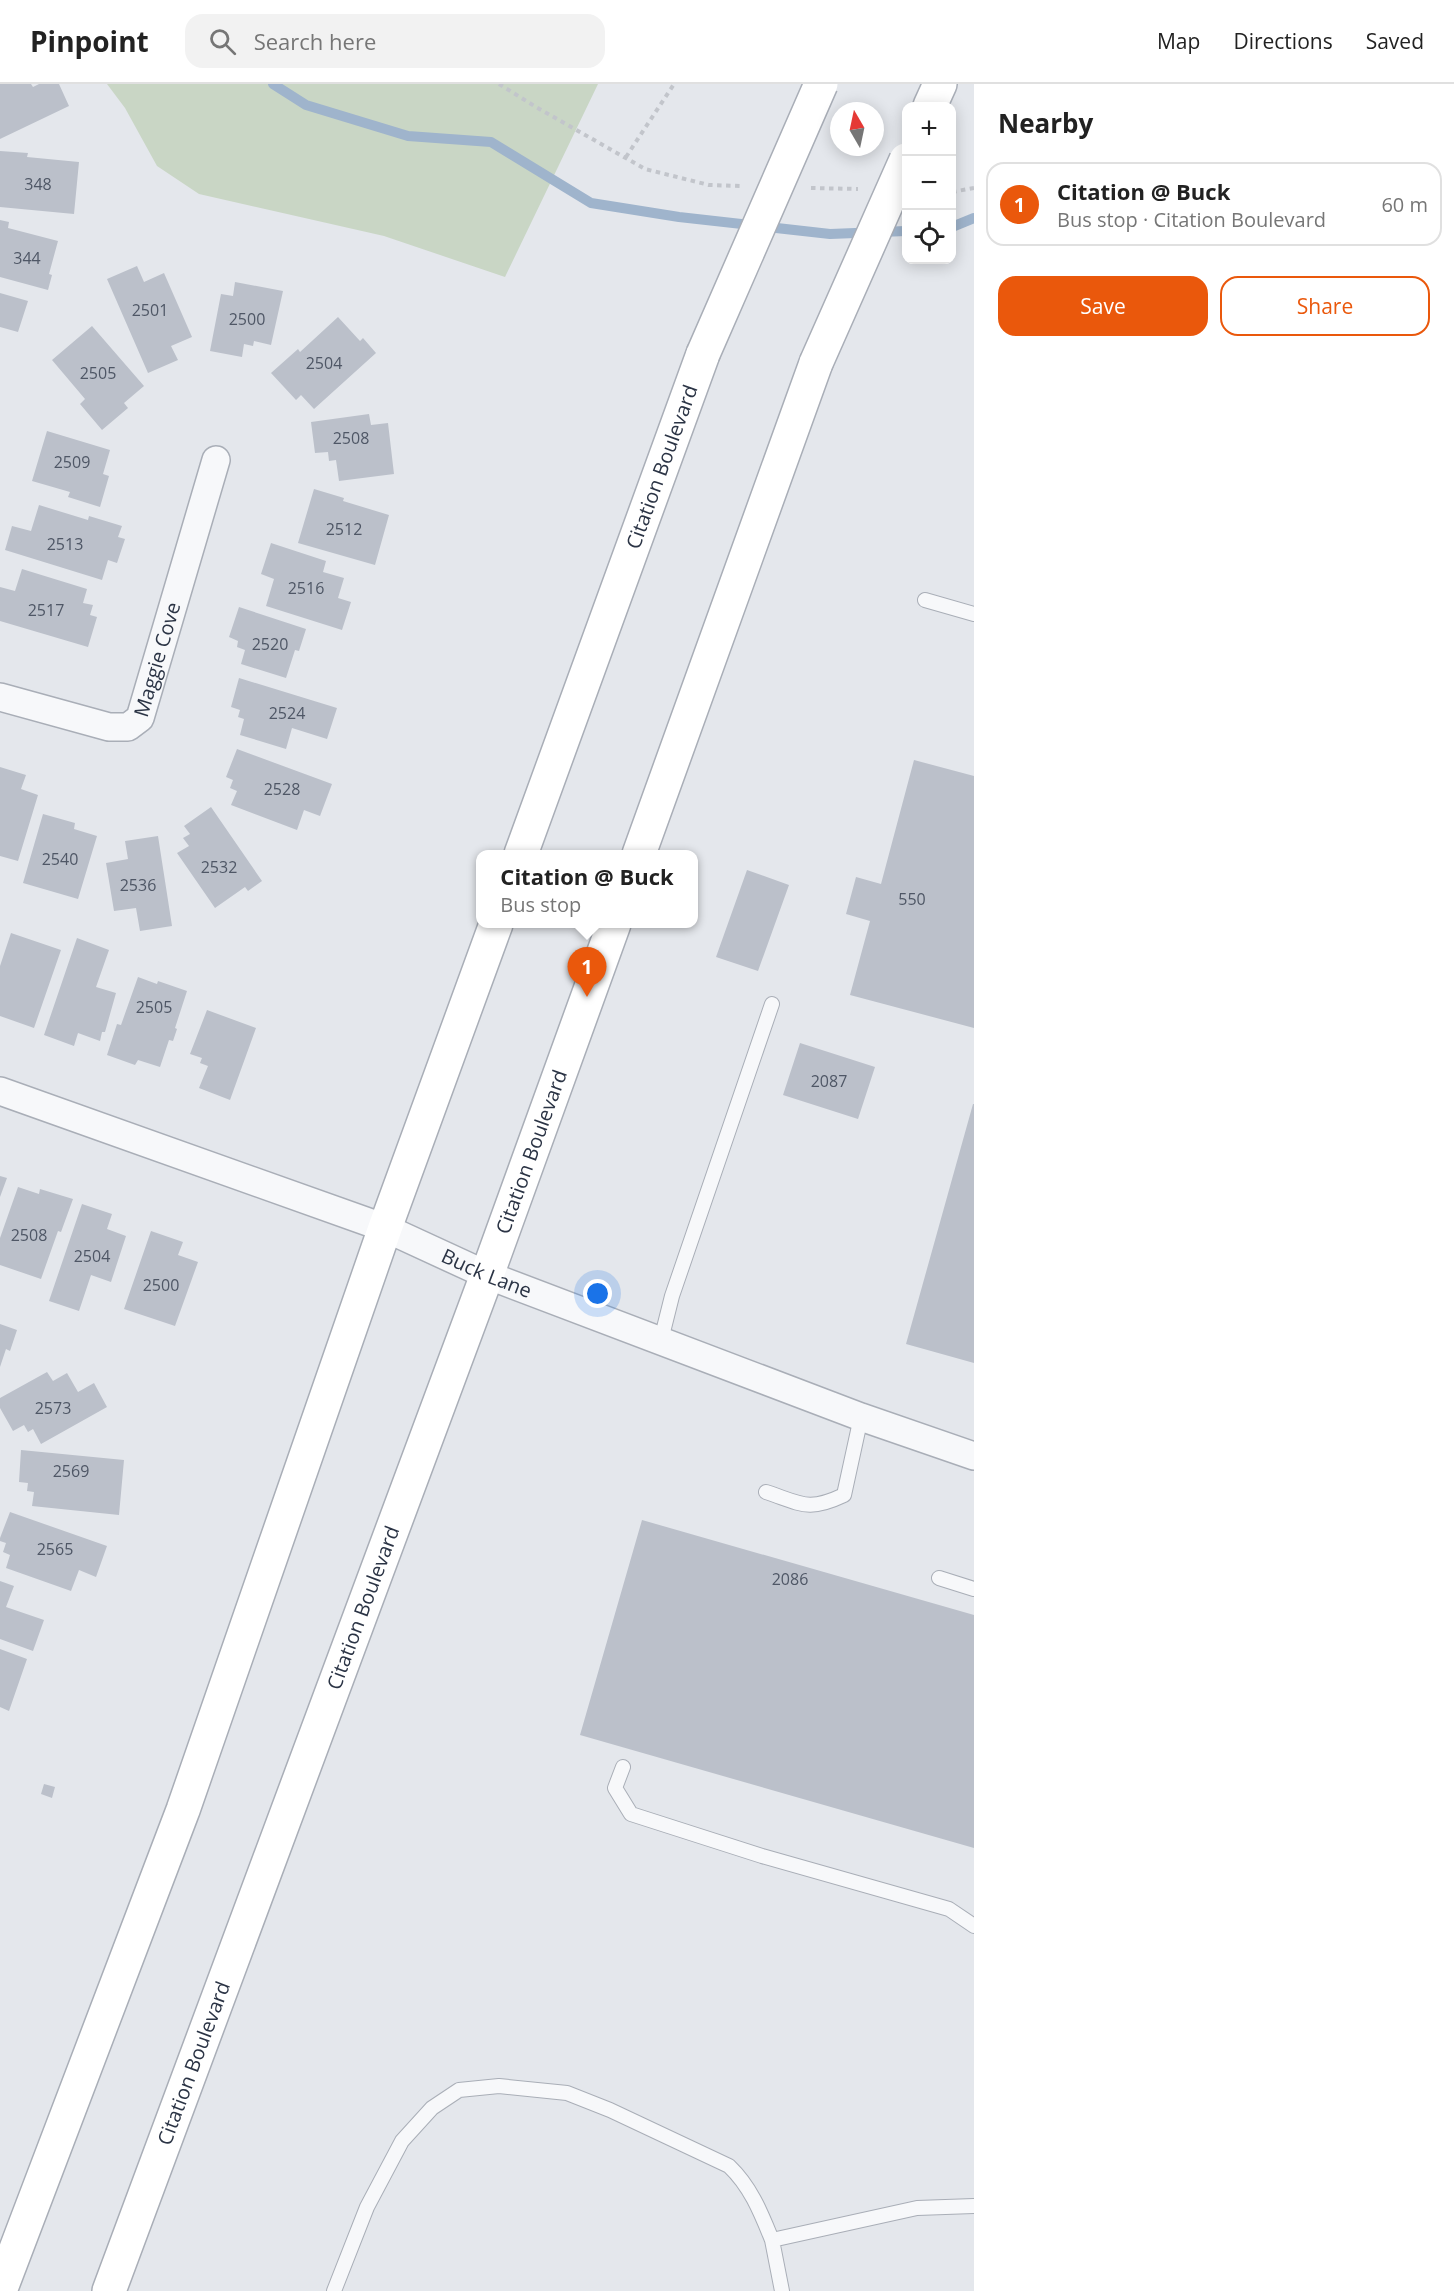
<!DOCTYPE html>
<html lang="en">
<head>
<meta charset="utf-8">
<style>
  body { margin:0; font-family:"Open Sans",sans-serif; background:#f2f2f2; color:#222 }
  .controls { position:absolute; right:18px; top:18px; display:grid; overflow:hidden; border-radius:12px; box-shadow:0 3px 15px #0003 }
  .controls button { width:54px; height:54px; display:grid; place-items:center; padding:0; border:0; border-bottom:2px solid #e0e0e0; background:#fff; color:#222; font:30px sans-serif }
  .compass { position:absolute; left:830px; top:18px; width:54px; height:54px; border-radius:50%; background:#fff; box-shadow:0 3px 15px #0003; rotate:351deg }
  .you { position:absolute; left:598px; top:1210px; width:21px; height:21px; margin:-15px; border:4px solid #fff; border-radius:50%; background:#1a73e8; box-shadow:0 0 0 9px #1a73e833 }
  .badge { display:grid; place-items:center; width:39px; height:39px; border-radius:50%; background:#ea580c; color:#fff; font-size:20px; font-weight:700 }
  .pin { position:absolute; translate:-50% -50px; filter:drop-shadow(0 2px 3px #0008) }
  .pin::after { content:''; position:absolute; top:32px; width:21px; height:18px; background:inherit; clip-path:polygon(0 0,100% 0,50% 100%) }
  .popup { position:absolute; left:476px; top:766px; width:222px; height:78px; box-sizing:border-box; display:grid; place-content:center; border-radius:12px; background:#fff; filter:drop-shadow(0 2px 4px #0005); font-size:20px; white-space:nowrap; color:#767676 }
  .popup b { font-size:22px; color:#222 }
  .popup::after { content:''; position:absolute; left:50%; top:100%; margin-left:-12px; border:12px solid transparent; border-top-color:#fff }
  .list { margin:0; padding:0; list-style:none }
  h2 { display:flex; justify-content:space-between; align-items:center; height:78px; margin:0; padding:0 24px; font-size:26px }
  h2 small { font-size:20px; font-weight:400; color:#767676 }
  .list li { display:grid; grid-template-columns:39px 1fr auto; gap:18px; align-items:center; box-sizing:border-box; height:84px; margin:0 12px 12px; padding:0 12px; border:2px solid #e0e0e0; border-radius:18px }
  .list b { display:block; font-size:22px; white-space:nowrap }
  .list p { margin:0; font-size:20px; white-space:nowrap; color:#767676 }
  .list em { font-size:20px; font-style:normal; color:#767676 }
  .actions { display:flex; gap:12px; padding:18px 24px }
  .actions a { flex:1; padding:14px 0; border:2px solid #ea580c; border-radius:18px; text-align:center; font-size:21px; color:#ea580c }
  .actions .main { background:#ea580c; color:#fff }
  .icon { flex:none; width:33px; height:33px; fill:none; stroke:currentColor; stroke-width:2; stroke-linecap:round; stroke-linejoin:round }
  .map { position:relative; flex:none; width:974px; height:2207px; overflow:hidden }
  header { display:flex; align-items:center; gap:36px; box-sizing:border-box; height:84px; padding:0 30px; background:#fff; border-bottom:2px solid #e0e0e0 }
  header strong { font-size:28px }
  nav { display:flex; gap:33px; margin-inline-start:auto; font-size:21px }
  .search { width:420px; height:54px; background:#f2f2f2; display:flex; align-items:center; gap:15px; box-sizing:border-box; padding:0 21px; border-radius:18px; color:#767676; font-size:22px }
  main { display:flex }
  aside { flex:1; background:#fff }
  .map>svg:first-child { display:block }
  .green { fill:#c9d6c5 }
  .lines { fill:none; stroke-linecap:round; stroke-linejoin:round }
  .stream { stroke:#9fb4cc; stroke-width:10 }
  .building { fill:#bbc0ca }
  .lane-casing { stroke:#a9aeb7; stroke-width:16 }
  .street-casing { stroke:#a9aeb7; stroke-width:30 }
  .secondary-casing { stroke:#a9aeb7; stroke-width:36 }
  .path { stroke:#c2c5cb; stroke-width:4; stroke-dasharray:4.5 4.5; stroke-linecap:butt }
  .lane { stroke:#f7f8fa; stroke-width:14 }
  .street { stroke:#f7f8fa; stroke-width:27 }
  .secondary { stroke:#fff; stroke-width:33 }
  .secondary-bridge-casing { stroke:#a9aeb7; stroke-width:36; stroke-linecap:butt }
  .secondary-bridge { stroke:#fff; stroke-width:33 }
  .labels { text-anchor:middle; stroke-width:4.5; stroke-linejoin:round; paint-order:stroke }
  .number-label { font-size:16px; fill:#4f5766 }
  .street-label { font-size:20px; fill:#2b3445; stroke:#f4f6f9 }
</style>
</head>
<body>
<header>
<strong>Pinpoint</strong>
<div class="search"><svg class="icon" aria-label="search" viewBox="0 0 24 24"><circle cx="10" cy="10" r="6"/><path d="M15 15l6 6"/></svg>Search here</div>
<nav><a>Map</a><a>Directions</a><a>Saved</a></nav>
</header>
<main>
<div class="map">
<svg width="974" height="2207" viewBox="0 0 974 2207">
  <rect width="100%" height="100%" fill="#e4e7ec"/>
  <path class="green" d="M107,0H598L505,193L384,152L199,110L157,82L125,24Z"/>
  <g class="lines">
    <path class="stream" d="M273,0L306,21L408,52L491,58L591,119L679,133L830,150L906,147
      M952,143L974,134"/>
  </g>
  <path class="building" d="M0,0H31L33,3L39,0H59L69,22L0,55Z
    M0,67L28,69L27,73L79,78L74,130L0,123Z
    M0,136L9,138L8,144L58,157L49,190L52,191L48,206L0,193Z
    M137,182L144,198L164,189L192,253L171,262L178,276L148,289L107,195Z
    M235,198L283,207L271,261L254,257L253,262L244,260L242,273L210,267L221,210L233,212Z
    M0,209L28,217L18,248L0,243Z
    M338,233L360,257L363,254L376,269L314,325L301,311L296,316L271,289L298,265L300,268Z
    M92,242L144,302L124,319L128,324L102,346L80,320L85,315L52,276Z
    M369,330L371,341L388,339L394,390L339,397L336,376L329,377L328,368L315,369L311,338Z
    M47,347L110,366L103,390L109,392L100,423L68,413L70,408L32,397Z
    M314,405L344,414L343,417L389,431L375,481L298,459Z
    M39,421L88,436L89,432L122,442L118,453L125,455L117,479L108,476L102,496L5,466L12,442L31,447Z
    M271,459L326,477L323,488L344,494L338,514L351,518L342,546L266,522L274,495L261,490Z
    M22,485L87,505L83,519L93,521L90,531L97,533L88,563L0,537V503L15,507Z
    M239,523L306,545L299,567L295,566L286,594L241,580L245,566L237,563L238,557L229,553Z
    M239,594L337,624L327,655L292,644L286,665L240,651L244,635L238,633L240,626L231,623Z
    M237,665L332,700L320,732L304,726L297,746L231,721L237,707L230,704L233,696L226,693Z
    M914,676L974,692V944L850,911L870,837L846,830L856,793L881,800Z
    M0,683L26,691L21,705L38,711L18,777L0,772Z
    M211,723L262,797L248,807L245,803L215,824L177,769L189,762L183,754L190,750L184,742Z
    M43,730L75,739L74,745L97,752L78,815L23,799Z
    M158,752L172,842L140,847L136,824L114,827L106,779L128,775L125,757Z
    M747,786L789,801L758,887L716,873Z
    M11,849L61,866L34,944L0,932V882Z
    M77,854L109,866L96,903L116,909L105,948H102L100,957L78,949L74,962L44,951Z
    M138,893L157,900L158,897L187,907L175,944L177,945L173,957L169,956L160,983L138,976L135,981L107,971L117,940L121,941Z
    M207,926L256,944L230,1016L199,1004L208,982L200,979L202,974L190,970Z
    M800,959L875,983L858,1035L783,1011Z
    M973,1020H974V1279L906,1260Z
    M0,1092L7,1094L0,1113Z
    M18,1103L39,1110L40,1105L73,1115L61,1148L58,1147L41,1195L0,1181V1154Z
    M82,1120L112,1130L107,1145L126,1152L111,1198L91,1191L79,1227L49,1217Z
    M151,1147L183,1158L178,1171L198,1178L175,1242L124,1225Z
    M0,1240L17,1246L10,1267L6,1265L0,1283Z
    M47,1288L53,1297L67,1289L78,1308L94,1299L107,1323L41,1360L33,1345L28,1348L24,1341L13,1347L0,1324V1314Z
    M21,1366L124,1376L119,1431L32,1422L34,1408L27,1407L28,1399L19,1398Z
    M10,1428L107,1462L96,1493L79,1486L71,1507L6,1484L10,1471L3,1468L6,1459L0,1457V1454Z
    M642,1436L974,1531V1764L580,1651Z
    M0,1497L14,1502L6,1523L44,1536L33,1567L0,1555Z
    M0,1565L27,1575L9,1627L0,1623Z
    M44,1700L55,1703L52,1714L41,1710Z"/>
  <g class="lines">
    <g class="lane-casing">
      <path id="lane" d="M925,516L974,530
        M661,1256L672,1212L772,920
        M766,1408C802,1420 808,1428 844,1411L861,1333
        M939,1494L974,1505
        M623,1683L615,1704L631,1730L762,1772L949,1825L974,1842
        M334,2207L367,2123L402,2057L432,2024L459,2006L499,2002L567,2009L610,2026L729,2082C751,2103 761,2129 772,2156
        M782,2207L772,2156L917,2124L974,2122"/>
    </g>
    <g class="street-casing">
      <g id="street">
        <path id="s1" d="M0,613L109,643H128L140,634L216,376"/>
        <path id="s2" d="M0,1007L385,1144L487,1191L861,1333L974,1372"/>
      </g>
    </g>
    <g class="secondary-casing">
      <g id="secondary">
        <path d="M930,22L940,0"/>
        <path id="s3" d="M521,770L703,270"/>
        <path d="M639,770L816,279"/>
        <path d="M0,2207L183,1726L385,1144L496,840"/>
        <path id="s4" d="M109,2207L487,1191L614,840"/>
      </g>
    </g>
    <path class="path" d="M499,0L536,23L645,85L709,101L741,102
      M626,73L674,0
      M811,104L858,105
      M952,108L974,104"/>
    <use href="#lane" class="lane"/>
    <use href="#street" class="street"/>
    <use href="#secondary" class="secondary"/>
    <g class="secondary-bridge-casing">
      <path id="secondary-bridge" d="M703,270L821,0
        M816,279L906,76"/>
    </g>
    <use href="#secondary-bridge" class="secondary-bridge"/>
  </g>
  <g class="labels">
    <g class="number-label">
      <text x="38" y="106">348</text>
      <text x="27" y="180">344</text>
      <text x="150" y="232">2501</text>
      <text x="247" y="241">2500</text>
      <text x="324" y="285">2504</text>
      <text x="98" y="295">2505</text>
      <text x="351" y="360">2508</text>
      <text x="72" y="384">2509</text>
      <text x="344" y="451">2512</text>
      <text x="65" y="466">2513</text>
      <text x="306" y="510">2516</text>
      <text x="46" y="532">2517</text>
      <text x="270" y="566">2520</text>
      <text x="287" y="635">2524</text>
      <text x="282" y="711">2528</text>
      <text x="60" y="781">2540</text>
      <text x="219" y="789">2532</text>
      <text x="138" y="807">2536</text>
      <text x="912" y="821">550</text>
      <text x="154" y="929">2505</text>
      <text x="829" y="1003">2087</text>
      <text x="29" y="1157">2508</text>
      <text x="92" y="1178">2504</text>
      <text x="161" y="1207">2500</text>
      <text x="53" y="1330">2573</text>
      <text x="71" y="1393">2569</text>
      <text x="55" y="1471">2565</text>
      <text x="790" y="1501">2086</text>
    </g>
    <g class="street-label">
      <text dy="7" stroke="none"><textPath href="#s3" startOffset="412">Citation Boulevard</textPath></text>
      <text dy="7" stroke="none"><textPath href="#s1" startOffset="208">Maggie Cove</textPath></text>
      <text dy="7" stroke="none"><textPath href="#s4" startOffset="1215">Citation Boulevard</textPath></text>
      <text dy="7" stroke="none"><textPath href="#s2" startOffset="520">Buck Lane</textPath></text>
      <text dy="7" stroke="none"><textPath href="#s4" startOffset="729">Citation Boulevard</textPath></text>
      <text dy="7" stroke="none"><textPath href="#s4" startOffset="243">Citation Boulevard</textPath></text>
    </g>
  </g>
</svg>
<div class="controls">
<button>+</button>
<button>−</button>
<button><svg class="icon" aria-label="locate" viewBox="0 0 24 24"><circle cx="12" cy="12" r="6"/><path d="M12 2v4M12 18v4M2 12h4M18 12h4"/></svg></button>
</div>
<svg class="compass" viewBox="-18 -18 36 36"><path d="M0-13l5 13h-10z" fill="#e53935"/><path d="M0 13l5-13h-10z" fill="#767676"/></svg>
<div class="you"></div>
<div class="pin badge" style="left:587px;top:913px">1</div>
<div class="popup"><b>Citation @ Buck</b>Bus stop</div>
</div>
<aside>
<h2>Nearby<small></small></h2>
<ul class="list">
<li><span class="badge">1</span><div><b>Citation @ Buck</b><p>Bus stop · Citation Boulevard</p></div><em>60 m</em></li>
</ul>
<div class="actions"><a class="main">Save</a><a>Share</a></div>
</aside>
</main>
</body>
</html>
